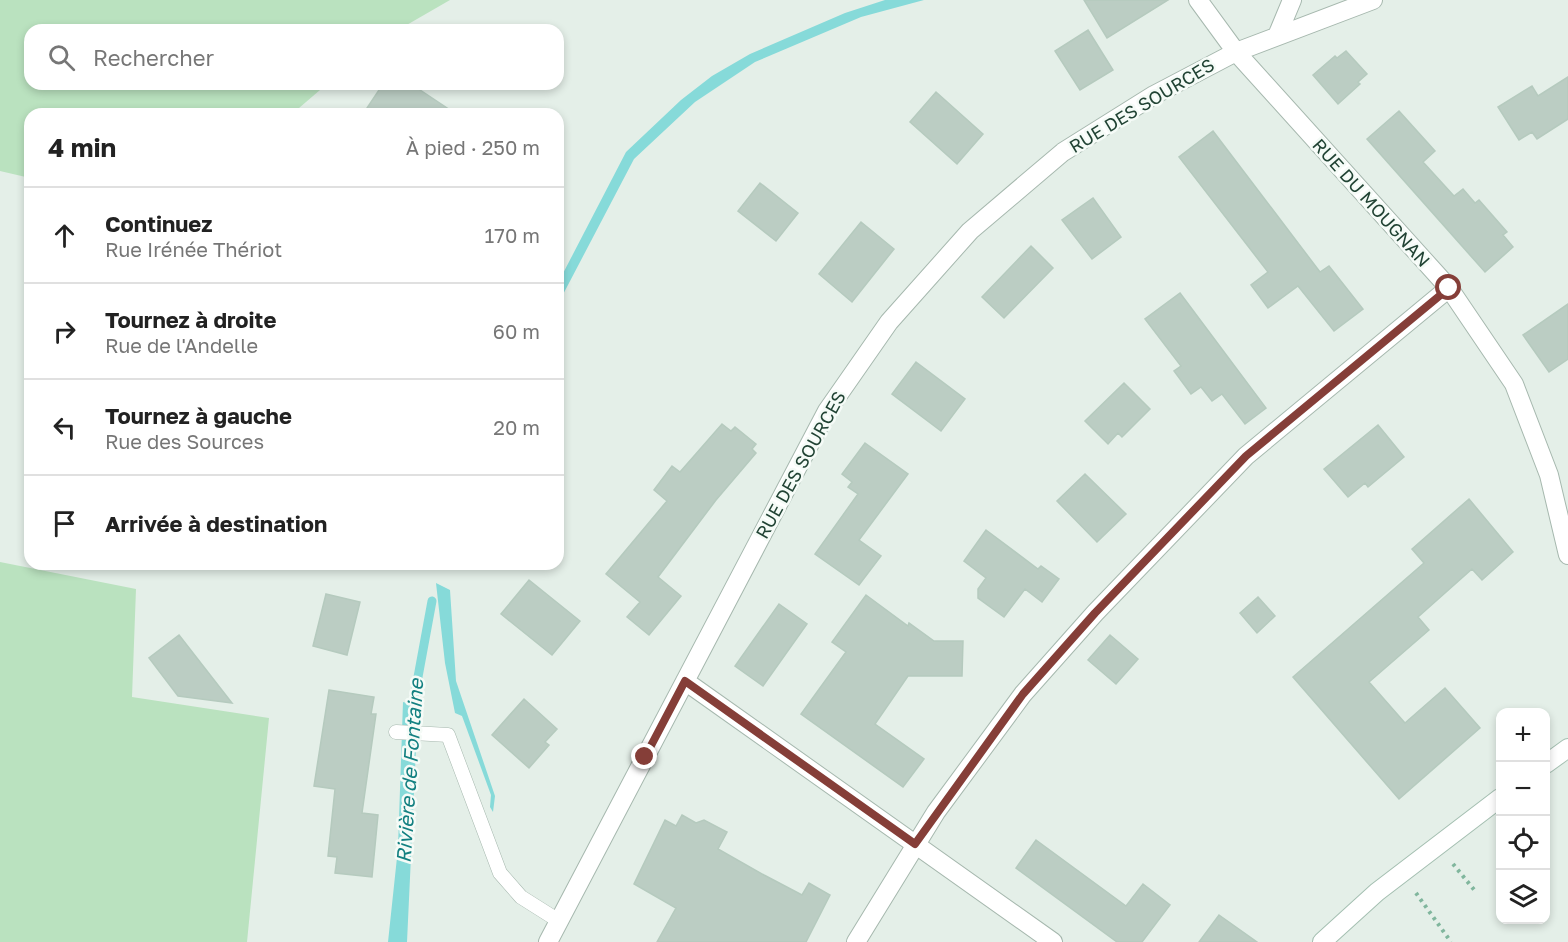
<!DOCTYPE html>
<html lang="fr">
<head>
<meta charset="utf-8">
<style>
  body { margin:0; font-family:"Golos Text",sans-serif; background:#f6f6f6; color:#222 }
  .controls { position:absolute; right:18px; bottom:18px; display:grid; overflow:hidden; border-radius:12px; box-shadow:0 3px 9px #0003 }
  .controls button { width:54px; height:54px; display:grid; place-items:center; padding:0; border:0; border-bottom:2px solid #e0e0e0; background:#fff; color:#222; font:30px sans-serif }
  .stop { position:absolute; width:18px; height:18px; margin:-14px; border:4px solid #853e38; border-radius:50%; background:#fff }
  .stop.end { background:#853e38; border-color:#fff; box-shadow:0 2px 6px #0008 }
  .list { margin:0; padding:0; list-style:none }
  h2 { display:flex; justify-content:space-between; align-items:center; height:78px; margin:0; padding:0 24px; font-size:26px }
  h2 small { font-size:20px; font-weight:400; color:#767676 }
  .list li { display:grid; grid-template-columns:39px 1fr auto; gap:18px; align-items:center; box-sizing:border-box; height:96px; padding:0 24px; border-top:2px solid #e0e0e0 }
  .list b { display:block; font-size:22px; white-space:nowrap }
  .list p { margin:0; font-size:20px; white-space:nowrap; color:#767676 }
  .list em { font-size:20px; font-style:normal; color:#767676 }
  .icon { flex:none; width:33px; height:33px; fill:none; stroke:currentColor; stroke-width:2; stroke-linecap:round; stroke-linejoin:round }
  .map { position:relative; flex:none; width:1568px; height:942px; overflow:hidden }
  .search { position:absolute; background:#fff; box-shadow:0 3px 9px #0003; left:24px; top:24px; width:540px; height:66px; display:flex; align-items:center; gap:15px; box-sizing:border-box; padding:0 21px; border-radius:18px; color:#767676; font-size:22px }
  .panel { position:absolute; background:#fff; box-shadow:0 3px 9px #0003; left:24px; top:108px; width:540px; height:462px; border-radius:18px }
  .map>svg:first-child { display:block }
  .green { fill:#bae2bf }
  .water { fill:#86dad9 }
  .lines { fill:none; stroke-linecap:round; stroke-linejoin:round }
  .stream { stroke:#86dad9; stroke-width:9 }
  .building { fill:#bbcdc3; stroke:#b5cabe; stroke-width:1.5 }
  .lane-casing { stroke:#a6b8ae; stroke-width:15 }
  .street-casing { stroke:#a6b8ae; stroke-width:20 }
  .secondary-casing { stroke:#a4bfb1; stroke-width:20 }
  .path { stroke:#80b69d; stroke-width:4; stroke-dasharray:3 4.5; stroke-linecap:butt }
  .lane { stroke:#fff; stroke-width:14 }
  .street { stroke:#fff; stroke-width:18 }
  .secondary { stroke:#fff; stroke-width:18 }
  .route { stroke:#853e38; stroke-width:8 }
  .labels { text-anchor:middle; stroke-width:5; stroke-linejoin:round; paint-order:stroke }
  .street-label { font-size:18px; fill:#214334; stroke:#f5fbf7 }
  .water-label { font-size:20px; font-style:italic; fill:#138081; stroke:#f5fbf7 }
</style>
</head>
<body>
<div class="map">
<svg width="1568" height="942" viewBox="0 0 1568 942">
  <rect width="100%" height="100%" fill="#e4efe8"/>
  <path class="green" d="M0,0H450L398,30H30V84H327L292,114H30V178L0,171Z
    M0,562L136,589L132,697L269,718L247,942H0Z"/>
  <path class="water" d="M885,0H924L861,17L755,62L695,102L634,159L558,304V283L626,152L681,100L712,76L750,54L845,13Z
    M436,583L450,590L456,681L495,796L493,812L490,807L491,795L462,716L455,713L445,663Z
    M403,702L418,706L407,942H388L398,848Z"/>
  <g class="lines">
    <path class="stream" d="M411,715L432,601"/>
  </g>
  <path class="building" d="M1084,0H1168L1107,38Z
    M1088,30L1113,70L1080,90L1055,51Z
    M1346,51L1367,74L1358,82L1360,84L1338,104L1313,75L1335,56L1337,58Z
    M1568,77V119L1537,139L1532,132L1519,140L1498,107L1532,86L1538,96Z
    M383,84H411L456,114H363Z
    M936,92L983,134L957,164L910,122Z
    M1399,111L1435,151L1423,162L1454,196L1463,189L1475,203L1479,200L1507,232L1503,235L1513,247L1485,272L1367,139Z
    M1213,131L1320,272L1329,266L1363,309L1334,331L1298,286L1268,308L1251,285L1268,272L1179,157Z
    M760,183L798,213L776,241L738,211Z
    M1093,198L1121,237L1092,259L1062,220Z
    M861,222L894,249L852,302L819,274Z
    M1031,246L1053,268L1004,318L982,297Z
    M1180,293L1266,408L1245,424L1222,394L1212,401L1201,387L1191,394L1174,371L1181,366L1145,319Z
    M1568,304V359L1549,372L1523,335Z
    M916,362L965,399L941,431L892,394Z
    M1124,383L1150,409L1122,437L1118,433L1108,444L1085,421Z
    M722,424L731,431L735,427L756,444L752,449L756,453L716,500L658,577L681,596L649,635L627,617L640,602L606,574L667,501L654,490L672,466L680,472Z
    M1378,425L1404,457L1368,487L1365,483L1348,497L1324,469Z
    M865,443L908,474L859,540L881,556L859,585L815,554L858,494L848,487L852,482L842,474Z
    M1085,474L1126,514L1097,542L1057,501Z
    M1469,499L1513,552L1482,580L1472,569L1418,617L1429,630L1369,682L1405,723L1445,688L1480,728L1399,799L1293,677L1424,563L1412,549Z
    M986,530L1038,569L1041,566L1059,579L1042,602L1025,589L1004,617L978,598V589L986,578L964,561Z
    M529,580L580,621L552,655L501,614Z
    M326,594L360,602L347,655L313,646Z
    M866,595L908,626L909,623L934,641H963L962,676H908L875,724L924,759L903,787L801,714L846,652L832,642Z
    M1258,597L1275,616L1257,633L1240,613Z
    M779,604L807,624L763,686L735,666Z
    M179,635L232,703L178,696L149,658Z
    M1110,635L1138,659L1116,684L1088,660Z
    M329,690L374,697L371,714H376L362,813L378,815L372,877L335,873L337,857L328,856L335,789L314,786Z
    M524,699L557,729L545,742L549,745L529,768L492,735Z
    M682,815L696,823L704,820L727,832L718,849L764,875L802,895L809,883L830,895L806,942H657L676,908L634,884L665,820L676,826Z
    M1036,840L1126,906L1143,884L1170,905L1142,942H1117L1016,868Z
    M1219,915L1257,942H1199Z"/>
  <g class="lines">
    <g class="lane-casing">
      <path id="lane" d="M396,732L448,735L500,873L521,897L559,921"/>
    </g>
    <g class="street-casing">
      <path id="street" d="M1198,0L1236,52L1449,288L1514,384L1549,475L1568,555
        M1277,36L1292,0
        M685,681L1053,942
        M548,942L827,411L889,322L970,231L1063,152L1154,95L1236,52L1373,0
        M856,942L936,812L1023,694L1095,613L1246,456L1449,288"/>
    </g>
    <g class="secondary-casing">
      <path id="secondary" d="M1546,764L1568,748
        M1322,942L1377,892L1500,798"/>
    </g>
    <path class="path" d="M1453,864L1476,892
      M1416,893L1451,942"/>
    <use href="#lane" class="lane"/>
    <use href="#street" class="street"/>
    <use href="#secondary" class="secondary"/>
  </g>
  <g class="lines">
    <path class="route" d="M645,757L685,681L915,844L1023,694L1095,613L1246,456L1449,288"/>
  </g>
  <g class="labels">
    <g class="street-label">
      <text transform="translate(1142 106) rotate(-31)" y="6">RUE DES SOURCES</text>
      <text transform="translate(1371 203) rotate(48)" y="6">RUE DU MOUGNAN</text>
      <text transform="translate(801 465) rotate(-61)" y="6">RUE DES SOURCES</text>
    </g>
    <g class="water-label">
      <text transform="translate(410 771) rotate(-86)" y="7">Rivière de Fontaine</text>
    </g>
  </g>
</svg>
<div class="controls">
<button>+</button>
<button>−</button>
<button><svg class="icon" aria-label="locate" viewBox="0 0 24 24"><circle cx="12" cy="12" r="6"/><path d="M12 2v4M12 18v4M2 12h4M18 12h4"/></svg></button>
<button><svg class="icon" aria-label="layers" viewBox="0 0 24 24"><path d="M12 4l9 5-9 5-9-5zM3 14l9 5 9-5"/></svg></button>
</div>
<div class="stop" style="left:1449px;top:288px"></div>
<div class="stop end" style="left:645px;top:757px"></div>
<div class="search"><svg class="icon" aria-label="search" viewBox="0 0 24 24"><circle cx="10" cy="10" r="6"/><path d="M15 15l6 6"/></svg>Rechercher</div>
<section class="panel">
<h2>4 min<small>À pied · 250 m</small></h2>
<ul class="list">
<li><svg class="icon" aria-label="ahead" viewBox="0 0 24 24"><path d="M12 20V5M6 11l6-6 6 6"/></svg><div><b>Continuez</b><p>Rue Irénée Thériot</p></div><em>170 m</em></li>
<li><svg class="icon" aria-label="right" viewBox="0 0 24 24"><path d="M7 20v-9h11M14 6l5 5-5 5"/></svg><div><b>Tournez à droite</b><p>Rue de l'Andelle</p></div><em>60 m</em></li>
<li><svg class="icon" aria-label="left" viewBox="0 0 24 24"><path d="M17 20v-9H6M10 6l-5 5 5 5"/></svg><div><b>Tournez à gauche</b><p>Rue des Sources</p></div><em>20 m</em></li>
<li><svg class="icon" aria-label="arrive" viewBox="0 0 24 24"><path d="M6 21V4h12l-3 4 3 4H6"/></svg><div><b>Arrivée à destination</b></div></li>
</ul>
</section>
</div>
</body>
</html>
